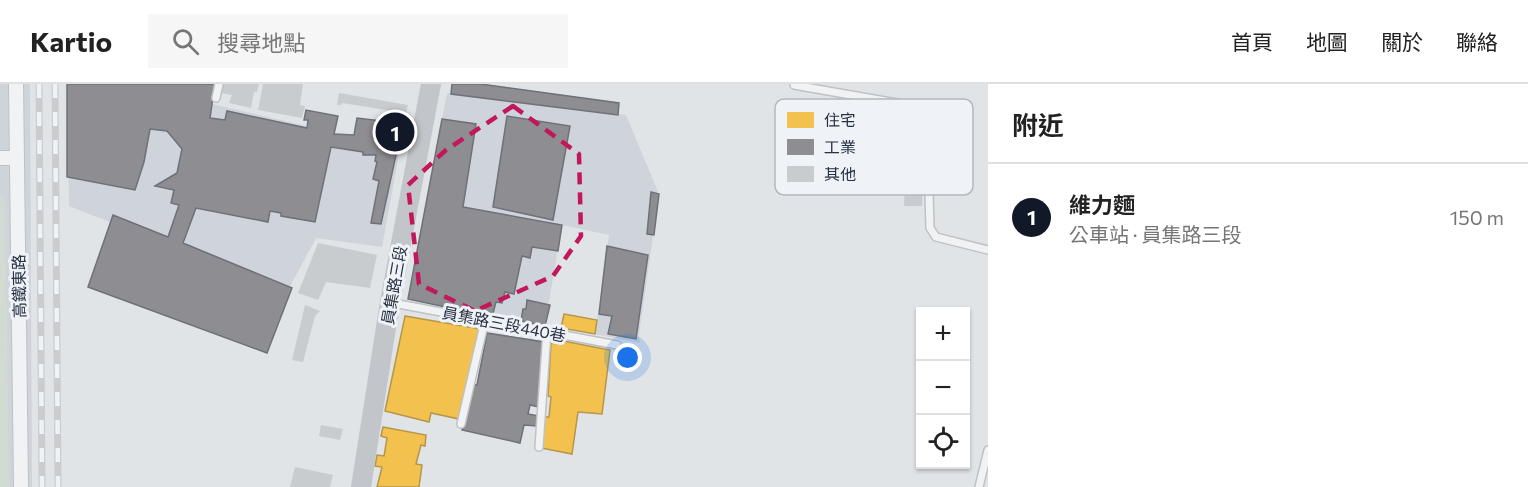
<!DOCTYPE html>
<html lang="zh-TW">
<head>
<meta charset="utf-8">
<style>
  body { margin:0; font-family:Commissioner,"Noto Sans TC",sans-serif; background:#f6f6f6; color:#222 }
  .controls { position:absolute; right:18px; bottom:18px; display:grid; overflow:hidden; border-radius:0px; box-shadow:0 2px 4px #0004 }
  .controls button { width:54px; height:54px; display:grid; place-items:center; padding:0; border:0; border-bottom:2px solid #e0e0e0; background:#fff; color:#222; font:30px sans-serif }
  .you { position:absolute; left:628px; top:274px; width:21px; height:21px; margin:-15px; border:4px solid #fff; border-radius:50%; background:#1a73e8; box-shadow:0 0 0 9px #1a73e833 }
  .badge { display:grid; place-items:center; width:39px; height:39px; border-radius:50%; background:#111827; color:#fff; font-size:20px; font-weight:700 }
  .pin { position:absolute; translate:-50% -50%; border:3px solid #fff; box-shadow:0 2px 6px #0006 }
  .list { margin:0; padding:0; list-style:none }
  h2 { display:flex; justify-content:space-between; align-items:center; height:78px; margin:0; padding:0 24px; font-size:26px }
  h2 small { font-size:20px; font-weight:400; color:#767676 }
  .list li { display:grid; grid-template-columns:39px 1fr auto; gap:18px; align-items:center; box-sizing:border-box; height:108px; padding:0 24px; border-top:2px solid #e0e0e0 }
  .list b { display:block; font-size:22px; white-space:nowrap }
  .list p { margin:0; font-size:20px; white-space:nowrap; color:#767676 }
  .list em { font-size:20px; font-style:normal; color:#767676 }
  .icon { flex:none; width:33px; height:33px; fill:none; stroke:currentColor; stroke-width:2; stroke-linecap:round; stroke-linejoin:round }
  .map { position:relative; flex:none; width:988px; height:403px; overflow:hidden }
  header { display:flex; align-items:center; gap:36px; box-sizing:border-box; height:84px; padding:0 30px; background:#fff; border-bottom:2px solid #e0e0e0 }
  header strong { font-size:28px }
  nav { display:flex; gap:33px; margin-inline-start:auto; font-size:21px }
  .search { width:420px; height:54px; background:#f6f6f6; display:flex; align-items:center; gap:15px; box-sizing:border-box; padding:0 21px; border-radius:0px; color:#767676; font-size:22px }
  main { display:flex }
  aside { flex:1; background:#fff }
  .map>svg:first-child { display:block }
  .built { fill:#cfd3da }
  .green { fill:#d2dbd2 }
  .homes { fill:#f2c14e; stroke:#b5964a; stroke-width:1.5 }
  .industry { fill:#8d8d92; stroke:#6e717a; stroke-width:1.5 }
  .building { fill:#c9cccf }
  .lines { fill:none; stroke-linecap:round; stroke-linejoin:round }
  .service-casing { stroke:#bfc2c5; stroke-width:10 }
  .minor-casing { stroke:#bfc2c5; stroke-width:16 }
  .service { stroke:#f1f2f3; stroke-width:7 }
  .minor { stroke:#f1f2f3; stroke-width:14 }
  .secondary { stroke:#c2c5c9; stroke-width:20 }
  .rail-casing { stroke:#caccce; stroke-width:7 }
  .rail { stroke:#eff2f7; stroke-width:4.5; stroke-dasharray:14; stroke-linecap:butt }
  .marked { fill:none; stroke:#c2185b; stroke-width:4.5; stroke-dasharray:12 8; stroke-linejoin:round }
  .labels { text-anchor:middle; stroke-width:6; stroke-linejoin:round; paint-order:stroke }
  .street-label { font-size:16px; fill:#273141; stroke:#eff2f7 }
  .key { fill:#eff2f7; stroke:#b3b8c0; stroke-width:1.5 }
  .key-label { font-size:16px; fill:#273141 }
</style>
</head>
<body>
<header>
<strong>Kartio</strong>
<div class="search"><svg class="icon" aria-label="search" viewBox="0 0 24 24"><circle cx="10" cy="10" r="6"/><path d="M15 15l6 6"/></svg>搜尋地點</div>
<nav><a>首頁</a><a>地圖</a><a>關於</a><a>聯絡</a></nav>
</header>
<main>
<div class="map">
<svg width="988" height="403" viewBox="0 0 988 403">
  <rect width="100%" height="100%" fill="#e1e4e7"/>
  <path class="built" d="M0,0H30L32,403H0Z
    M67,0L204,18L400,64L382,163L316,154L287,208L69,122Z
    M447,9L626,31L659,110L639,251L640,259L595,250L609,151L562,141L545,242L445,223L475,40L442,35Z"/>
  <path class="green" d="M0,112L5,117L9,403H0Z"/>
  <path class="homes" d="M564,230L597,236L595,250L561,244Z
    M405,232L481,245L459,335L431,329L429,338L385,327Z
    M558,256L610,266L602,330L578,328L572,370L541,364L545,333H549L551,313L548,312L551,259L557,260Z
    M383,343L426,351L425,362L421,361L416,380L422,381L419,403H377L382,383L375,382L377,371L384,372L387,354L381,352Z"/>
  <path class="industry" d="M67,0H215L210,34L225,36L227,27L307,44L308,36H304L306,26L338,32L334,50L354,51L357,34L399,39L395,61L398,62L381,140L371,139L379,97L373,95L377,78L375,77L376,71H363V68L331,63L315,138L281,132V129L270,127L268,138L196,124L183,159L292,204L267,269L88,203L113,131L168,153L179,121L171,119L174,106L155,102L177,89L182,65L167,47L150,45L144,78L135,106L67,93Z
    M452,0H480L619,19L618,31L451,10Z
    M507,32L570,42L553,136L493,123Z
    M442,35L476,40L463,123L562,141L558,167L532,163L530,174L522,172L514,210L505,208L502,219L496,218L492,233L408,215Z
    M651,108L659,110L654,151L647,150Z
    M607,162L648,171L636,255L608,250L612,232L599,230Z
    M527,216L550,221L545,242L521,237L523,225H526Z
    M487,249L544,258L539,323L530,321L528,330L539,332L537,342L524,341L520,359L462,346L473,301H477Z"/>
  <path class="building" d="M223,0H259L257,8H254L251,24L229,19L232,11L221,9Z
    M263,0H303L300,21L305,22L302,34L258,26Z
    M339,9L408,21L406,29L342,19L341,21H337Z
    M905,99L923,100L922,122H904Z
    M318,159L377,171L370,204L326,198L318,216L298,209Z
    M305,221L320,227L315,232L303,278L292,276Z
    M321,341L343,345L340,356L319,352Z
    M295,383L333,391L330,403H290Z"/>
  <g class="lines">
    <g class="service-casing">
      <path id="service" d="M794,1L908,21L924,26L927,38L930,144L936,153L988,166
        M216,14L219,0
        M393,219L617,261
        M461,340L485,236
        M539,363L547,248
        M979,403L988,366"/>
    </g>
    <g class="minor-casing">
      <path id="minor" d="M16,0L21,403
        M0,74H17"/>
    </g>
    <use href="#service" class="service"/>
    <use href="#minor" class="minor"/>
    <path class="secondary" d="M361,403L390,218L431,0"/>
    <g class="rail-casing">
      <path id="rail" d="M39,0L42,403
        M55,0L58,403"/>
    </g>
    <use href="#rail" class="rail"/>
  </g>
  <path class="marked" d="M513,22L579,70L581,152L553,192L475,227L419,200L408,101L446,66Z"/>
  <g class="labels">
    <g class="street-label">
      <text transform="translate(394 201) rotate(-80)" y="6">員集路三段</text>
      <text transform="translate(19 202) rotate(-91)" y="6">高鐵東路</text>
      <text transform="translate(504 240) rotate(11)" y="6">員集路三段440巷</text>
    </g>
  </g>
  <rect x="775" y="15" width="198" height="96" rx="9" class="key"/>
  <rect x="787" y="28" width="27" height="16" fill="#f2c14e"/>
  <rect x="787" y="55" width="27" height="16" fill="#8d8d92"/>
  <rect x="787" y="82" width="27" height="16" fill="#c9cccf"/>
  <g class="key-label">
    <text x="824" y="42">住宅</text>
    <text x="824" y="69">工業</text>
    <text x="824" y="96">其他</text>
  </g>
</svg>
<div class="controls">
<button>+</button>
<button>−</button>
<button><svg class="icon" aria-label="locate" viewBox="0 0 24 24"><circle cx="12" cy="12" r="6"/><path d="M12 2v4M12 18v4M2 12h4M18 12h4"/></svg></button>
</div>
<div class="you"></div>
<div class="pin badge" style="left:395px;top:48px">1</div>
</div>
<aside>
<h2>附近<small></small></h2>
<ul class="list">
<li><span class="badge">1</span><div><b>維力麵</b><p>公車站 · 員集路三段</p></div><em>150 m</em></li>
</ul>
</aside>
</main>
</body>
</html>
